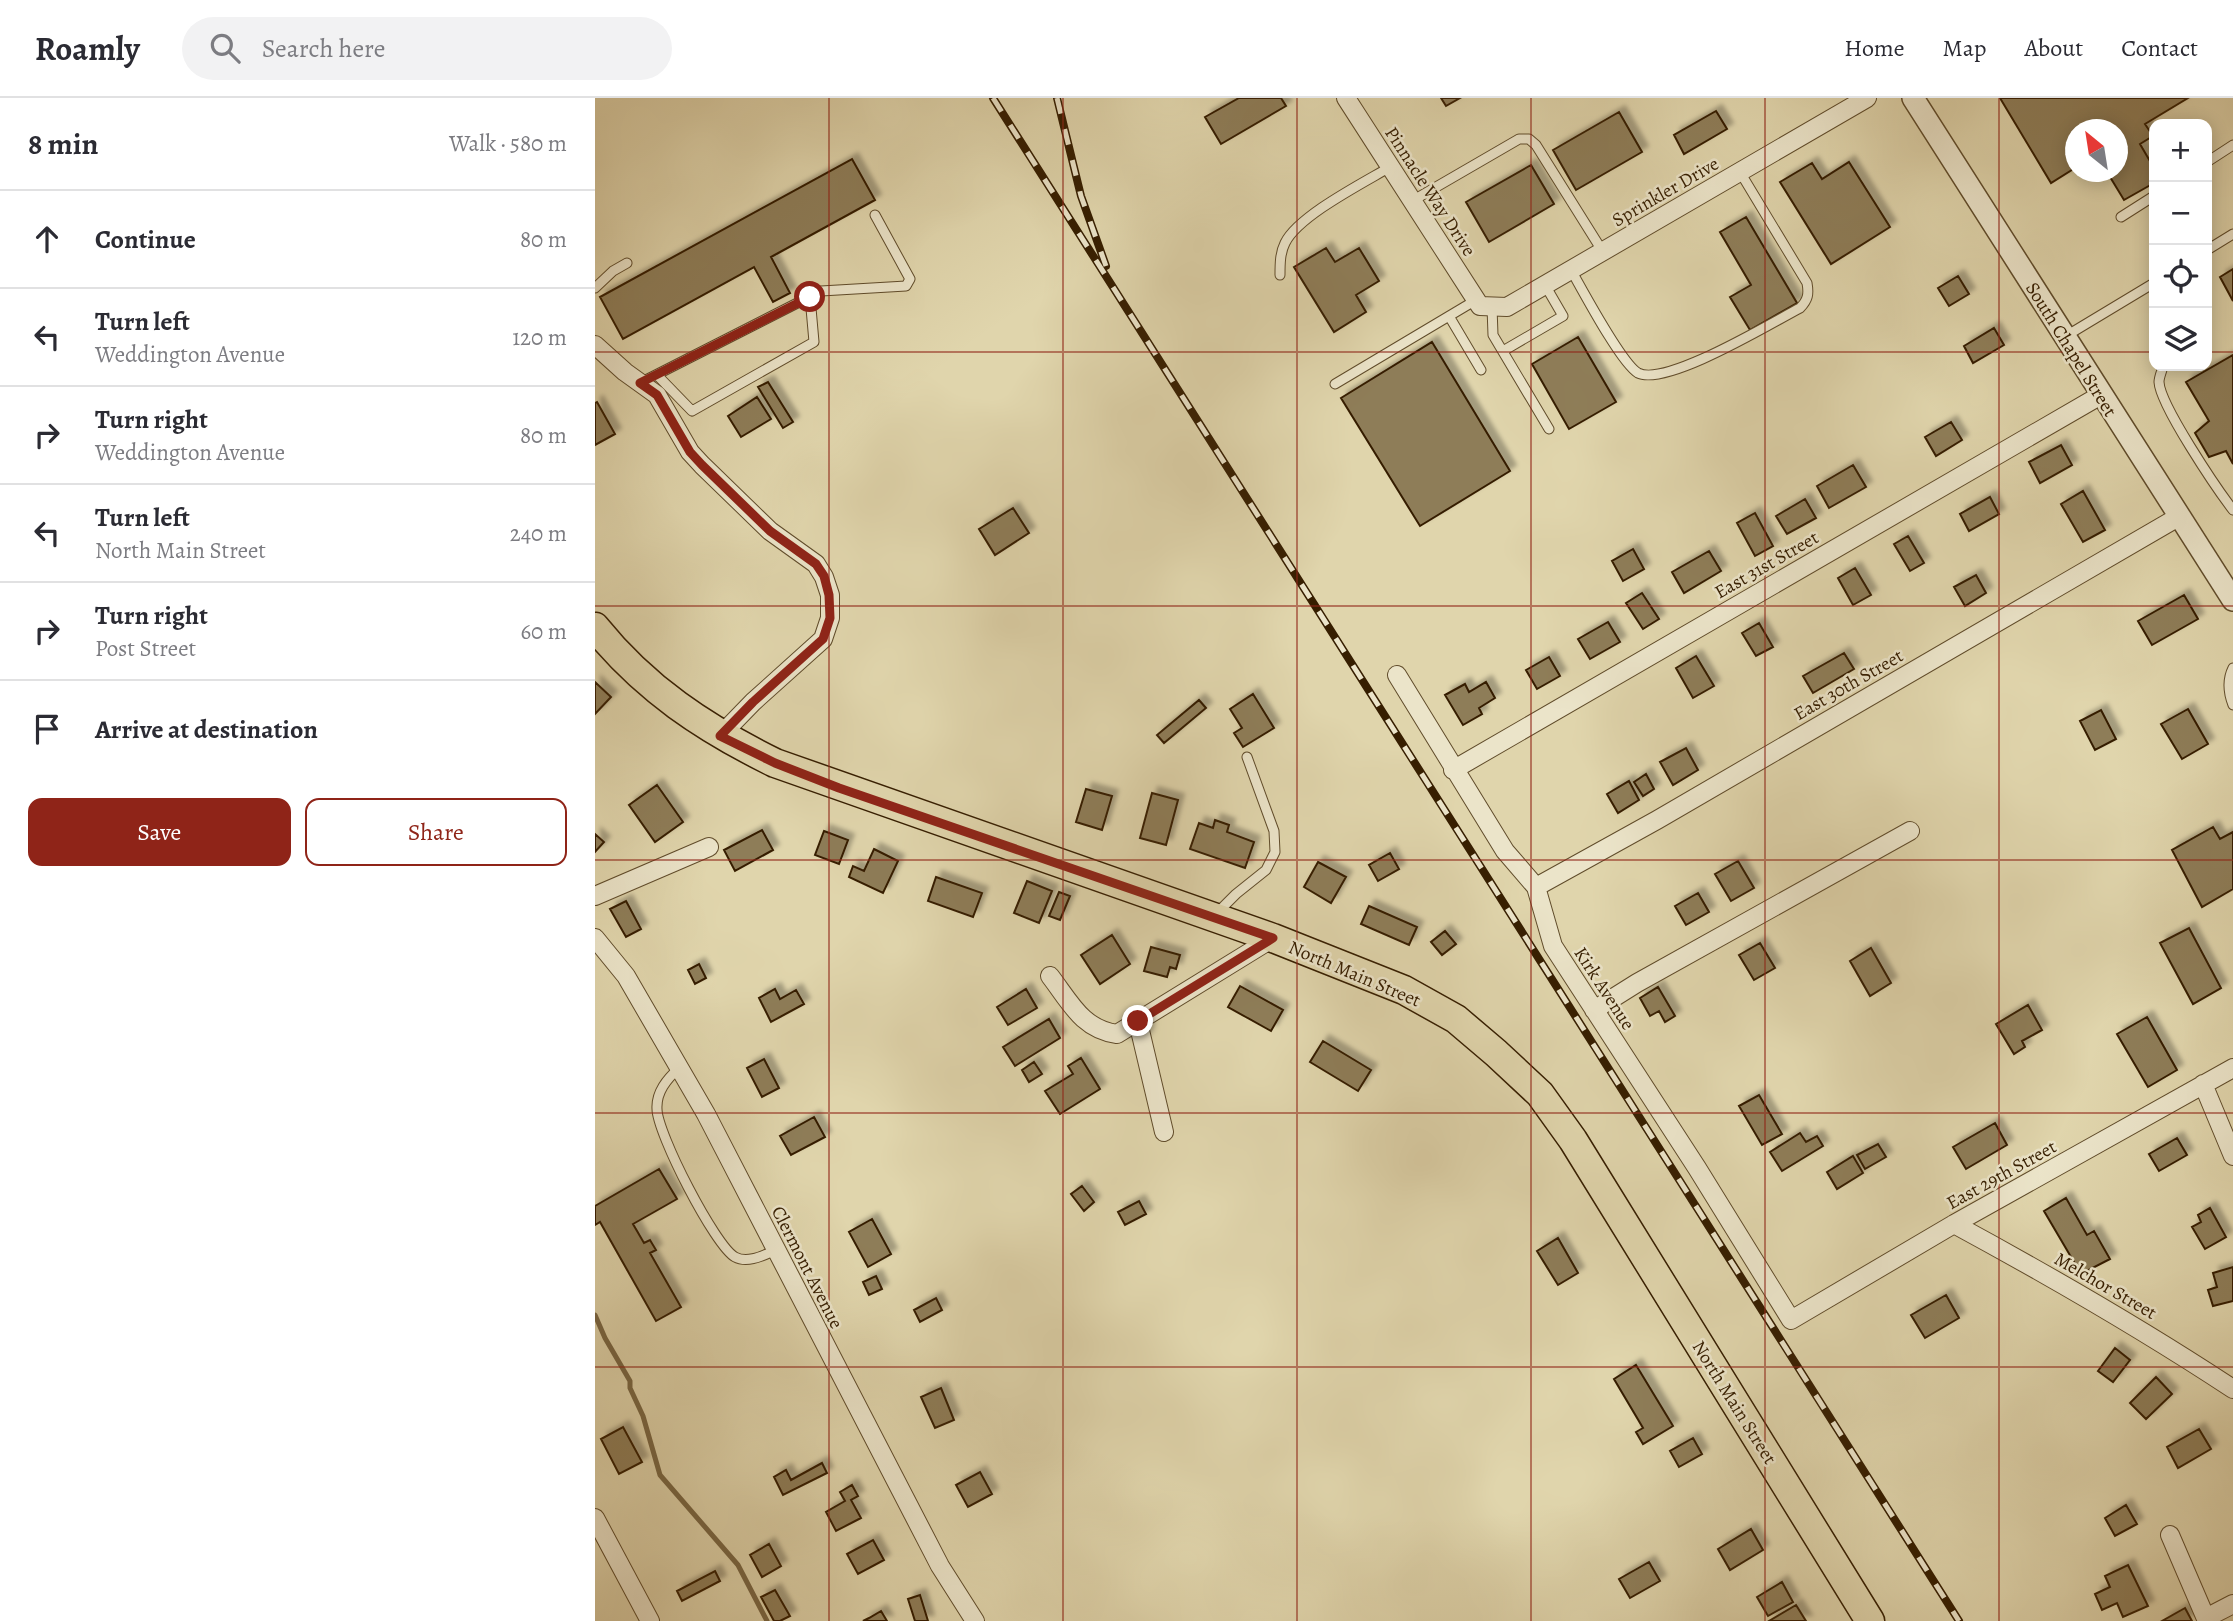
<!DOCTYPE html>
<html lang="en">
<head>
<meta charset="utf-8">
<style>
  body { margin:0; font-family:Alegreya,serif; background:#f2f2f3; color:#2b2b33 }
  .controls { position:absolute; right:21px; top:21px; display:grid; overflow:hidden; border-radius:14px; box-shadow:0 4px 18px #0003 }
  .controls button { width:63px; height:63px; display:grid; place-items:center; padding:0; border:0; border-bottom:2px solid #e1e1e2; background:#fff; color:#2b2b33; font:35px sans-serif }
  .compass { position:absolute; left:1470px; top:21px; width:63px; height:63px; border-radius:50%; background:#fff; box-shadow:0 4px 18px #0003; rotate:330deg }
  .stop { position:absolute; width:21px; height:21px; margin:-16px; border:5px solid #8f2418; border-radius:50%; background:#fff }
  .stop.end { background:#8f2418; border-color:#fff; box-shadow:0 2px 7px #0008 }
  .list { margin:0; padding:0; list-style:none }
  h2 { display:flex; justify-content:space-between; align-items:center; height:91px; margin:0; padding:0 28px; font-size:30px }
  h2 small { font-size:23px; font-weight:400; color:#7c7c81 }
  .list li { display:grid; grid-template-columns:46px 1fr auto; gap:21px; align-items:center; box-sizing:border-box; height:98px; padding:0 28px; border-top:2px solid #e1e1e2 }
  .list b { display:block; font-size:26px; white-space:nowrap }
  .list p { margin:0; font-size:23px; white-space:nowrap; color:#7c7c81 }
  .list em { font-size:23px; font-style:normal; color:#7c7c81 }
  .actions { display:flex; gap:14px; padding:21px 28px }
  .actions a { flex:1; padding:16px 0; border:2px solid #8f2418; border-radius:14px; text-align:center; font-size:24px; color:#8f2418 }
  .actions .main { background:#8f2418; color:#fff }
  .icon { flex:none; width:38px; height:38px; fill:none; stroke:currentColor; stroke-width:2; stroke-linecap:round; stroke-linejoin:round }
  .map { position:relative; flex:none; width:1638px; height:1523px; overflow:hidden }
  header { display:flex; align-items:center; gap:42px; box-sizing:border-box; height:98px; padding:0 35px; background:#fff; border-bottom:2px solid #e1e1e2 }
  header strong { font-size:33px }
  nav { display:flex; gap:38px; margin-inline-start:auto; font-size:24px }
  .search { width:490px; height:63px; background:#f2f2f3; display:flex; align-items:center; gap:18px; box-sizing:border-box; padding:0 24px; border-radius:38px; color:#7c7c81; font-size:26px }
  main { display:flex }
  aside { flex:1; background:#fff }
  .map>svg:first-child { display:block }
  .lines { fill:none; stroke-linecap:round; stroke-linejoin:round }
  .stream { stroke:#796744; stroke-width:5 }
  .building { fill:#8e7d59; stroke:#361e00; stroke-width:2; filter:url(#shadow) }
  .service-casing { stroke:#604c2b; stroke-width:11 }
  .minor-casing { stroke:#604c2b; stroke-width:20 }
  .tertiary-casing { stroke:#604c2b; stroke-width:24 }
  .primary-casing { stroke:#361e00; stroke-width:31 }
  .service { stroke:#ebe4c9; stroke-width:9 }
  .minor { stroke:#ebe4c9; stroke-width:18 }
  .tertiary { stroke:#ebe4c9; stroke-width:21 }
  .primary { stroke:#e0d5ac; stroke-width:28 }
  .rail-casing { stroke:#361e00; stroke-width:8 }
  .rail { stroke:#ebe4c9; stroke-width:5; stroke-dasharray:16; stroke-linecap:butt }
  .route { stroke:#8f2418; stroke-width:9 }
  .grid { fill:none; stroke:#8f2418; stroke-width:2; stroke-opacity:0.55 }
  .labels { text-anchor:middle; stroke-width:5; stroke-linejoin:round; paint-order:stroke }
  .street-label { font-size:19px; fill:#361e00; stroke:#ebe4c9 }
</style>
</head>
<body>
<header>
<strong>Roamly</strong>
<div class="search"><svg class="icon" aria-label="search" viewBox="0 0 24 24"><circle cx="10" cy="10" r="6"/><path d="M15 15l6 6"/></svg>Search here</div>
<nav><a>Home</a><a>Map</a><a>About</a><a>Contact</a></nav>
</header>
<main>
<aside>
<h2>8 min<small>Walk · 580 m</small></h2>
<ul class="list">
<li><svg class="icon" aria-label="ahead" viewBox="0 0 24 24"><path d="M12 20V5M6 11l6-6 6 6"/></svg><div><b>Continue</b></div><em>80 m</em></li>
<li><svg class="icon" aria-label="left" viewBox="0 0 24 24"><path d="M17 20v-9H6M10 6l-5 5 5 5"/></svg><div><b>Turn left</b><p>Weddington Avenue</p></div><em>120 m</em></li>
<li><svg class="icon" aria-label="right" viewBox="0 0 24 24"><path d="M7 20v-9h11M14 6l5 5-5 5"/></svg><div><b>Turn right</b><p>Weddington Avenue</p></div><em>80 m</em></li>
<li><svg class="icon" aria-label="left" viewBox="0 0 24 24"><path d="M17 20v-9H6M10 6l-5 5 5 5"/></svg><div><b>Turn left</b><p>North Main Street</p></div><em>240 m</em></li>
<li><svg class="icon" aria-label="right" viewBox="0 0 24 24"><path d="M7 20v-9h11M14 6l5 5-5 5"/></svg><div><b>Turn right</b><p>Post Street</p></div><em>60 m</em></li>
<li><svg class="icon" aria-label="arrive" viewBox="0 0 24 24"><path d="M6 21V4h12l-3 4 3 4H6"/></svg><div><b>Arrive at destination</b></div></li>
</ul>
<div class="actions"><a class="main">Save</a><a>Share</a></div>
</aside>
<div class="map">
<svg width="1638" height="1523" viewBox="0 0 1638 1523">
  <defs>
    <filter id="shadow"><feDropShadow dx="6" dy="-6" stdDeviation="2" flood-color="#0004"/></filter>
  </defs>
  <rect width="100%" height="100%" fill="#e0d5ac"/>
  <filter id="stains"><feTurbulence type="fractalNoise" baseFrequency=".00286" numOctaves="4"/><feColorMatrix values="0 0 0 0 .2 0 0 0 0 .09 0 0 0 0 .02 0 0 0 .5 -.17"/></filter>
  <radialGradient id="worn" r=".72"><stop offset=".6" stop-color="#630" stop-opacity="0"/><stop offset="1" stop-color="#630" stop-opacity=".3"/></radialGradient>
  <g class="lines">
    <path class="stream" d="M0,1217L10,1240L35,1283V1290L48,1318L65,1377L143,1467L172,1523"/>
  </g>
  <path class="building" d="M644,0H686L691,8L626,46L610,19Z
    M846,0H865L851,8Z
    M1405,0H1593L1550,26L1558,38L1545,46L1559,70V85L1529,102L1512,74H1522V32H1480V70L1456,85Z
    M1121,13L1132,31L1089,56L1079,37Z
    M1024,14L1047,54L981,92L958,52Z
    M257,61L280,102L176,159L195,195L178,204L159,169L28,241L5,199Z
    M1254,64L1295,129L1236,166L1185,84L1217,65L1227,81Z
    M936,67L959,106L894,144L871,104Z
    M1151,119L1202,205L1155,232L1135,199L1156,187L1125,134Z
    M731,150L740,164L764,150L784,183L761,197L771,214L739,234L699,169Z
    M1638,171V203L1625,179Z
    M1363,178L1374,196L1354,208L1343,190Z
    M1399,230L1409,247L1378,265L1369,248Z
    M983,239L1021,304L974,331L937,266Z
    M837,244L915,373L825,428L746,300Z
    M1638,257V366L1631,353L1614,359L1600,335L1614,323L1591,284Z
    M173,284L198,324L188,330L163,289Z
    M162,299L176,321L146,339L133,318Z
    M2,304L20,336L0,347V305Z
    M1356,324L1367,342L1341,358L1330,339Z
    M1466,347L1477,367L1445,385L1434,364Z
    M1258,367L1271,389L1234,410L1222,388Z
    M1488,393L1510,432L1488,444L1466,406Z
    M1395,399L1404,416L1374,433L1365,416Z
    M1210,401L1221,420L1192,436L1181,418Z
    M418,410L434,435L400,457L384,431Z
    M1160,415L1178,448L1160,458L1142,425Z
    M1313,438L1329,465L1315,473L1299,446Z
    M1038,451L1049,471L1028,483L1017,463Z
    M1114,453L1126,473L1089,495L1077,474Z
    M1260,470L1276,497L1258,507L1243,480Z
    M1381,477L1391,495L1370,508L1359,489Z
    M1047,495L1064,521L1048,531L1031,505Z
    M1589,497L1603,521L1557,547L1543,523Z
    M1013,524L1025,544L995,561L983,541Z
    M1164,525L1178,549L1161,558L1147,535Z
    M1249,555L1259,571L1218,595L1208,578Z
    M1101,558L1119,588L1098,600L1081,570Z
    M954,559L965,578L942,591L931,572Z
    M0,584L16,599L0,616Z
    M891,584L900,600L884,610L887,616L868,627L850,597L870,586L874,594Z
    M658,596L679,630L648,649L639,635L647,630L635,611Z
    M604,602L611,610L569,645L562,637Z
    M1593,611L1613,646L1587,661L1566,626Z
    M1506,612L1521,641L1500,652L1485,623Z
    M1091,650L1103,672L1078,687L1065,664Z
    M1051,676L1059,691L1048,698L1039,684Z
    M1034,683L1044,702L1023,715L1012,696Z
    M62,687L88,724L60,744L34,707Z
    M491,691L517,698L507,732L481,724Z
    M557,695L583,702L571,747L545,740Z
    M620,722L634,727L632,734L659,744L650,770L595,751L604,725L618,730Z
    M1618,729L1625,741L1638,734V791L1607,809L1577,752Z
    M167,732L178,752L140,773L129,752Z
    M229,733L253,742L244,766L220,757Z
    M0,736L9,744L0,754Z
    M279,751L303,763L288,795L254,779L258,768L269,773Z
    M795,755L804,771L783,783L774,767Z
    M1143,763L1159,790L1136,803L1120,776Z
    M723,764L751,779L736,805L709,789Z
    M341,779L387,795L378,819L333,803Z
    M432,783L457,793L444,825L419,815Z
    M464,794L475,798L465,822L454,818Z
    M1103,795L1114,814L1091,827L1080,808Z
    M31,803L46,831L31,839L15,811Z
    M774,808L822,829L814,847L766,826Z
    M1594,830L1626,890L1598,906L1565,845Z
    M850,833L861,846L847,857L836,844Z
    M517,837L535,866L505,886L486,857Z
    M1165,845L1180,870L1159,882L1144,857Z
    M556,849L585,857L581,871L575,869L572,879L549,873Z
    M1276,850L1296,885L1275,898L1255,863Z
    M104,866L111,880L100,886L93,872Z
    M645,888L688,912L676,933L633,909Z
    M1063,889L1080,918L1070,924L1064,913L1055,918L1045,900Z
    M180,891L185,901L201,892L209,906L176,924L164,900Z
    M431,891L442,910L413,927L402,909Z
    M1433,907L1447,932L1427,943L1430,949L1419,956L1401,926Z
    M1552,919L1582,972L1553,989L1522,936Z
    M454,921L465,940L420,968L408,949Z
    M728,943L776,972L763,993L715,964Z
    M486,960L505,991L465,1016L450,993L478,976L473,968Z
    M169,961L184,990L167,999L152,970Z
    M439,964L447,976L434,984L427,972Z
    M1164,997L1187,1036L1167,1047L1144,1008Z
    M219,1019L230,1039L196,1057L185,1038Z
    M1400,1025L1412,1047L1371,1071L1358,1049Z
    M1205,1035L1211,1044L1222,1038L1228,1048L1187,1073L1175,1054Z
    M1582,1040L1592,1057L1564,1073L1554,1056Z
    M1283,1046L1291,1059L1270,1071L1262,1057Z
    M1258,1058L1268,1075L1242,1091L1232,1074Z
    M64,1071L82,1101L38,1126L49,1145L55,1142L61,1152L55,1155L86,1209L61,1223L5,1124L0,1127V1108Z
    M487,1088L499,1104L489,1113L476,1096Z
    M1471,1100L1492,1137L1499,1133L1515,1161L1486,1176L1449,1113Z
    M544,1103L551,1116L530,1127L523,1114Z
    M1615,1110L1631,1139L1610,1151L1597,1129L1606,1124L1603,1117Z
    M277,1121L296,1156L273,1169L254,1134Z
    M963,1140L983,1175L963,1187L942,1153Z
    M1638,1169V1203L1618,1208L1613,1192L1622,1189L1618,1175Z
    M281,1178L287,1191L274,1197L268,1184Z
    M1351,1197L1364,1220L1330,1240L1316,1217Z
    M341,1200L347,1212L325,1224L319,1212Z
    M1520,1250L1535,1262L1518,1284L1503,1273Z
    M1041,1267L1078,1328L1048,1346L1041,1334L1048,1330L1019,1281Z
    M1561,1279L1577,1296L1551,1321L1535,1305Z
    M346,1290L359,1322L340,1330L326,1299Z
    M28,1329L47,1364L24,1376L6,1341Z
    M1604,1331L1616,1351L1583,1370L1572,1349Z
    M1098,1340L1107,1356L1084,1369L1075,1353Z
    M227,1365L232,1375L188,1397L179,1379L191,1372L196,1382Z
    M385,1374L397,1396L373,1409L361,1387Z
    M257,1387L263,1398L256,1402L266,1420L241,1433L231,1414L250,1403L245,1394Z
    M1531,1407L1542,1426L1520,1438L1510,1420Z
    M1156,1431L1168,1452L1135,1472L1123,1451Z
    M278,1442L289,1462L263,1476L252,1456Z
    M174,1446L186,1468L167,1479L155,1457Z
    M1054,1464L1065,1483L1035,1500L1024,1481Z
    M1533,1467L1553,1508L1528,1519L1522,1505L1507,1512L1500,1496L1515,1489L1510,1478Z
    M120,1473L125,1483L87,1503L82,1493Z
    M1187,1484L1198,1504L1173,1518L1162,1499Z
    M180,1492L195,1518L185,1523H179L166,1499Z
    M325,1497L333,1523H320L313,1501Z
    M1201,1507L1211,1523H1174Z
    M1590,1510L1597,1523H1567Z
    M286,1513L292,1523H268L274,1520Z"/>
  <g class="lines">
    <g class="service-casing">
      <path id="service" d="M1612,64L1638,47
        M817,103L924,41H934L941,47L1008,154
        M1526,119L1559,98
        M1612,152L1638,136
        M976,172C988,193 1026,265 1043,275C1071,289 1176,225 1205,210C1213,202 1214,196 1212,185L1145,74
        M685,177C685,166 685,155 690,145C703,118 768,85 795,69
        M0,190L18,173L32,165
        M897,209L898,237L954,331
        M854,218L886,272
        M1471,238L1559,185
        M908,253L968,218L950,187
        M1568,268C1567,273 1564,279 1564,284C1565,307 1622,391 1638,412
        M62,277L97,313L219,244L215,199
        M45,285L226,193L311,188L315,181L280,117
        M740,286L881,202
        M1638,570C1632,582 1633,594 1638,607
        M622,815L641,796L671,772L680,754L679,733L652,659
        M84,970C72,981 61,994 62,1011C62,1035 120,1148 140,1159C153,1166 169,1157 181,1152"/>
    </g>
    <g class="minor-casing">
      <path id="minor" d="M751,0L885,208L912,209L1272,0
        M0,247L30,274L62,297L95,354L107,367L175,433L221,466L229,479L235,497V520L228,541L158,604L125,638
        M802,577L910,753L941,789L958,848L1102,1070L1196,1222L1359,1126L1638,970
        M858,672L1506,297
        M941,789L1062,722L1585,418
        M0,798L114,749
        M0,840L31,878L111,1016L345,1468L380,1523
        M455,878C475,904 487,931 522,936L678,840
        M999,912L1042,885L1315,733
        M543,924L569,1034
        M1608,986L1638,1058
        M1359,1126C1455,1178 1547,1231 1638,1291
        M0,1420L55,1523
        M1575,1437L1612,1523
        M1611,1520L1638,1506"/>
    </g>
    <g class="tertiary-casing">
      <path id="tertiary" d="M1318,0L1638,502"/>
    </g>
    <g class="primary-casing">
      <path id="primary" d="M0,529C50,591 109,630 180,665L678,840L809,892L861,921L901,955L945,996L978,1042L1275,1523"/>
    </g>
    <use href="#service" class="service"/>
    <use href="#minor" class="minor"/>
    <use href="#tertiary" class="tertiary"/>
    <use href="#primary" class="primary"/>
    <g class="rail-casing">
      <path id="rail" d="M398,0L1364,1523
        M462,0L486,98L511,168"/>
    </g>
    <use href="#rail" class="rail"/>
  </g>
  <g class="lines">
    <path class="route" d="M215,199L45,285L62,297L95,354L107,367L175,433L221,466L229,478L234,497L235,520L228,541L158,604L125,638L180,665L244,690L678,840L543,923"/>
  </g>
  <path class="grid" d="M234,0V1523M468,0V1523M702,0V1523M936,0V1523M1170,0V1523M1404,0V1523M0,254H1559M1612,254H1638M0,508H1638M0,762H1638M0,1015H1638M0,1269H1638"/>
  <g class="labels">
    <g class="street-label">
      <text transform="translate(836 93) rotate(57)" y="7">Pinnacle Way Drive</text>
      <text transform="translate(1070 93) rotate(-30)" y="7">Sprinkler Drive</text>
      <text transform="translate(1477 251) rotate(58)" y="7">South Chapel Street</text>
      <text transform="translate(1171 466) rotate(-30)" y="7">East 31st Street</text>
      <text transform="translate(1253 586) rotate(-30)" y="7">East 30th Street</text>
      <text transform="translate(760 875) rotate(23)" y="7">North Main Street</text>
      <text transform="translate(1010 890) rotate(57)" y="7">Kirk Avenue</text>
      <text transform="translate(1406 1076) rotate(-29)" y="7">East 29th Street</text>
      <text transform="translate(213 1169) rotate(63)" y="7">Clermont Avenue</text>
      <text transform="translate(1511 1187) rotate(30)" y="7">Melchor Street</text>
      <text transform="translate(1140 1304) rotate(58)" y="7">North Main Street</text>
    </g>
  </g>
  <rect width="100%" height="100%" filter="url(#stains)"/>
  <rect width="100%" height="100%" fill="url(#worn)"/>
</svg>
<div class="controls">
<button>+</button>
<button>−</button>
<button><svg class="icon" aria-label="locate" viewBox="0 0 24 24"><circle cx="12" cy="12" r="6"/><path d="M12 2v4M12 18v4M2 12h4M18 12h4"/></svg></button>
<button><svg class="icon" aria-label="layers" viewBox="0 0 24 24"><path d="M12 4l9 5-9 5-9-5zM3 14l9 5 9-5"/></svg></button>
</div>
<svg class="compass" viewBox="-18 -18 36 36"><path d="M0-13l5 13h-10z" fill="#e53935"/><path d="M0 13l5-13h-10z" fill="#7c7c81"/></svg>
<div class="stop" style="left:215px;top:199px"></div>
<div class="stop end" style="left:543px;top:923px"></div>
</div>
</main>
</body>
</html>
